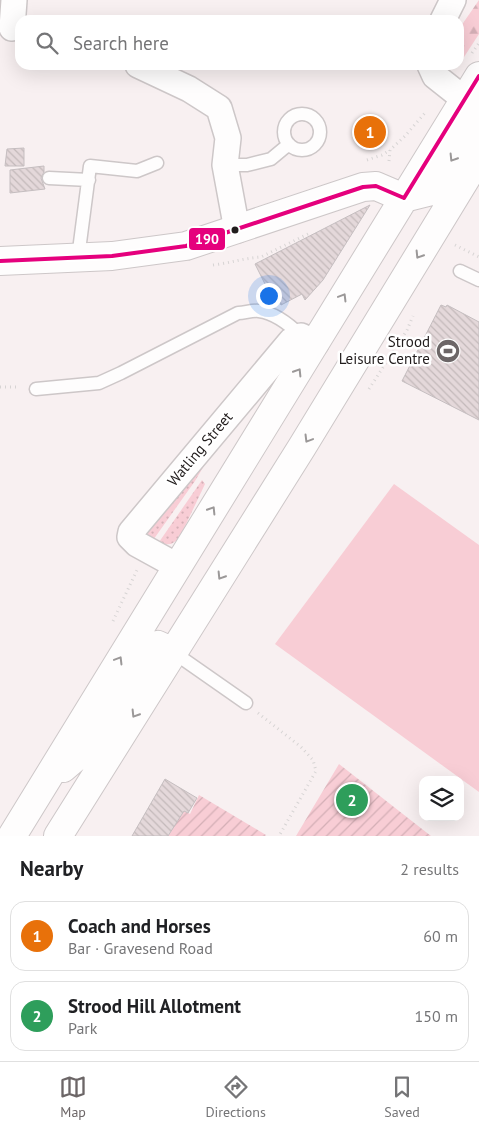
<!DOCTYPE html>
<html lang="en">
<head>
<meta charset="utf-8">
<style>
  body { margin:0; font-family:"PT Sans",sans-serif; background:#f2f2f2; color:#202124 }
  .controls { position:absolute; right:15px; bottom:15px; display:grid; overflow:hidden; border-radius:10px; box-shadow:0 5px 20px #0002 }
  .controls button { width:45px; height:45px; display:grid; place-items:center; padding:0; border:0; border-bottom:1px solid #e0e0e0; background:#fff; color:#202124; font:25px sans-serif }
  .you { position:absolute; left:268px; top:295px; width:18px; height:18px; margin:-12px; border:4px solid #fff; border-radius:50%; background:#1a73e8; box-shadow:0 0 0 8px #1a73e833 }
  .badge { display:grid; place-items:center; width:32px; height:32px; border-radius:50%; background:#6c6667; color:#fff; font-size:16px; font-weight:700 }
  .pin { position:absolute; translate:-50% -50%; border:2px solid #fff; box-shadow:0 1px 5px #0006 }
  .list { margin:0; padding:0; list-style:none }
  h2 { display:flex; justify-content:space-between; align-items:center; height:65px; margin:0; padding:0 20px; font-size:21px }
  h2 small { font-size:16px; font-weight:400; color:#757577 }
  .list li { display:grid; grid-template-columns:32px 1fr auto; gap:15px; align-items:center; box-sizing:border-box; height:70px; margin:0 10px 10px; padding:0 10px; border:1px solid #e0e0e0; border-radius:15px }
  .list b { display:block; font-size:19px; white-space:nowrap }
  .list p { margin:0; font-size:16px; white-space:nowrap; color:#757577 }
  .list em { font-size:16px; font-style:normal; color:#757577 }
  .icon { flex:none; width:28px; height:28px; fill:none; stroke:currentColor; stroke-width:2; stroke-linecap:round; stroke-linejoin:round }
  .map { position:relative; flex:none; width:479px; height:836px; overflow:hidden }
  .search { position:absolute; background:#fff; box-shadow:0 5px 20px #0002; left:15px; right:15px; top:15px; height:55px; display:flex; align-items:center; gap:12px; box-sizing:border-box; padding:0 18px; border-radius:15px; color:#757577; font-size:19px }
  .sheet { height:225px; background:#fff }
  nav { display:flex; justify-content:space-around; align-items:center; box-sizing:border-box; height:70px; border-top:1px solid #e0e0e0; background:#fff; font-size:14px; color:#757577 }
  nav a { display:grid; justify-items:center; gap:2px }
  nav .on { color:#6c6667 }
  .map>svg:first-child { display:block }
  .grass { fill:url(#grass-dots) }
  .forest { fill:url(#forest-firs) }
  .garden { fill:url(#garden-furrows) }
  .pitch { fill:#f8cdd5 }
  .building { fill:url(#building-back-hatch); stroke:#c5bec0 }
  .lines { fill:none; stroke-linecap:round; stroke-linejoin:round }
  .service-casing { stroke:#cdc7c8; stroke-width:15 }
  .minor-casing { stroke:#cdc7c8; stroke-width:28 }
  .primary-casing { stroke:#cdc7c8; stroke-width:30 }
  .path { stroke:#d7d4d4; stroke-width:3; stroke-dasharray:1 4; stroke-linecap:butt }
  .service { stroke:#fefdfd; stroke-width:12 }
  .minor { stroke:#fefdfd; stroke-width:25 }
  .primary { stroke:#fefdfd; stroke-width:28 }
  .bus-1-casing { stroke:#fff; stroke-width:8 }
  .bus-1 { stroke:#e5007d; stroke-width:4 }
  .oneway { stroke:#9b9898 }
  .bus-dot { fill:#211c1c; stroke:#fff; stroke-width:2 }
  .labels { text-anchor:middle; stroke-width:5; stroke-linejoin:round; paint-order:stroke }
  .poi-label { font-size:15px; fill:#211c1c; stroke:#fff; text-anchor:end }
  .street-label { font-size:15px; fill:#211c1c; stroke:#fff }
  .line-badge { stroke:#fff; stroke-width:2 }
  .badge-label { font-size:14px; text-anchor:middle; font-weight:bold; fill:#fff }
</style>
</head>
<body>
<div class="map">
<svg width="479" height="836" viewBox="0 0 479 836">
  <defs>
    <pattern id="grass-dots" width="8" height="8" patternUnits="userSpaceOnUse" patternTransform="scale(1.25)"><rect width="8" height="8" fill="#f8cdd5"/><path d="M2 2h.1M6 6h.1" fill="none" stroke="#d4afb6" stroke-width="1.8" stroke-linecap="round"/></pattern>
    <pattern id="forest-firs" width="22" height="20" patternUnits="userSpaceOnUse" patternTransform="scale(1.25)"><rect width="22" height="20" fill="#f8cdd5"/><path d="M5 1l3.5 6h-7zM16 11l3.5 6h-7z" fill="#d4afb6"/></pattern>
    <pattern id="garden-furrows" width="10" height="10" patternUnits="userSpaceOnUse" patternTransform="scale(1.25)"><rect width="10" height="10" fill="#f8cdd5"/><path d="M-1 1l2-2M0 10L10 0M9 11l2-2" fill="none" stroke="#d4afb6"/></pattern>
    <pattern id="building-back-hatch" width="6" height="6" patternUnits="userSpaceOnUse" patternTransform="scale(1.25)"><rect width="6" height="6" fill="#e4d8da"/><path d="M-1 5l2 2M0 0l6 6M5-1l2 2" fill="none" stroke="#c3b9ba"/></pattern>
  </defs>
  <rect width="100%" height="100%" fill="#f8f0f1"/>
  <path class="grass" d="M208,459L195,481L151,543L146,537L145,527Z
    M202,480L205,484L179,539L171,544L157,545Z"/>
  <path class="forest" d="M479,0V34L464,57L459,61V29Z"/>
  <path class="garden" d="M339,764L431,836H296Z
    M199,795L266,835L265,836H168L170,833L168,829L180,808L190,814Z"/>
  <path class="pitch" d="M394,484L479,545V792L275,644Z"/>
  <path class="building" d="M24,148V166H5L7,149Z
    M44,166V172L41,178L45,189L10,193V170Z
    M370,205L323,280L305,300L302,294L281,305L271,286L267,288L255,264Z
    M441,305L446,307L447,305L479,322V420L402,381Z
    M165,779L197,798L188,813L184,811L168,836H132Z"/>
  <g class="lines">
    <g class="service-casing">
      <path id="service" d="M284 132a18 18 0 1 1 36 0a18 18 0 1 1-36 0Z
        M225,165H247L271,159L289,144
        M49,178L89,180
        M78,258L90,166L137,171L157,163
        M460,271L479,280
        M36,389L99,383L121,373L238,313C245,313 252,310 259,311C275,313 290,325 301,336
        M173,652L246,703"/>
    </g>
    <g class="minor-casing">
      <path id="minor" d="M443,20L453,0
        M12,28L14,0
        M138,65L189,89L219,108L228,138L225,165L237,230
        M430,65L435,76L464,99
        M177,566L137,544L130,537L131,532L291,341L301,336L316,343"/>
    </g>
    <g class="primary-casing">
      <path id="primary" d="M404,198L432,191L479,117
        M0,261L112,256L186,246L363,187L376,186L404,198
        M63,768L83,751L93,740L147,653L158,645L173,652
        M12,836L479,76
        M58,836L302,447L479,157"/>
    </g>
    <path class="path" d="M472,53L479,43
      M367,160L382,155L390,150
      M389,161L390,150L405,136L425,113
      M455,245L479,257
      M213,265C230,263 245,258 261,257L310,233
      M0,387H19
      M369,389L407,330L413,316
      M113,621L137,570
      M258,713L301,747L313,760L316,771L279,836"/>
    <use href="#service" class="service"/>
    <use href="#minor" class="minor"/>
    <use href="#primary" class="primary"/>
    <g class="bus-1-casing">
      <path id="bus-1" d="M404,198L479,76
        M0,261L112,256L186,246L363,187L376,186L404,198"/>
    </g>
    <use href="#bus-1" class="bus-1"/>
  </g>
  <defs><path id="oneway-chevron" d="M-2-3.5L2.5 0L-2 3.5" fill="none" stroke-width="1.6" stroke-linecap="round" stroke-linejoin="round" transform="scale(1.25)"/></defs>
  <g class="oneway">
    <use href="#oneway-chevron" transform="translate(453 158) rotate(122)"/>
    <use href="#oneway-chevron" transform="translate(419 255) rotate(122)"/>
    <use href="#oneway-chevron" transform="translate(343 297) rotate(-59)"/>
    <use href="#oneway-chevron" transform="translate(298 372) rotate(-58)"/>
    <use href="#oneway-chevron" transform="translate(308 439) rotate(121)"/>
    <use href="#oneway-chevron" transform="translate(212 510) rotate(-58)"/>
    <use href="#oneway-chevron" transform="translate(221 576) rotate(122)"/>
    <use href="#oneway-chevron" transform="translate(119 660) rotate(-59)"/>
    <use href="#oneway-chevron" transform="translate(135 714) rotate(122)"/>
  </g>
  <defs>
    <g id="stadium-disc" transform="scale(1.25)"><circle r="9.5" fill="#6c6667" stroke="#fff"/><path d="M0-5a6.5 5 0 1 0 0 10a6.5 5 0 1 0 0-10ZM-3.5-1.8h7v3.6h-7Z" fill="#fff"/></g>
  </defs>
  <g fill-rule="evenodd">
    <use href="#stadium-disc" x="448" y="351"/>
  </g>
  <circle class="bus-dot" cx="235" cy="230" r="4.5"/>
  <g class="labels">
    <g class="poi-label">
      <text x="430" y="347">Strood<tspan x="430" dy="17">Leisure Centre</tspan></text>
    </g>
    <g class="street-label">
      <text transform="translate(200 449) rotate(-50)" y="5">Watling Street</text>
    </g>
  </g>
  <rect class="line-badge" x="188" y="227" width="38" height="24" rx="5" fill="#e5007d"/>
  <g class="badge-label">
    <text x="207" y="244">190</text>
  </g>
</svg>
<div class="controls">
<button><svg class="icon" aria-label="layers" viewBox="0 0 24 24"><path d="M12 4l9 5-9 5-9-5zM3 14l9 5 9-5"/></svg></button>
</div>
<div class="you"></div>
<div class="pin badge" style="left:370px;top:132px;background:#e8710a">1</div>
<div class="pin badge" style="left:352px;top:800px;background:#2e9e5b">2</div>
<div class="search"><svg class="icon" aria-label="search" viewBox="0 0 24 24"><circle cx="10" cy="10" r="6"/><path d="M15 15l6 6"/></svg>Search here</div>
</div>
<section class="sheet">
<h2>Nearby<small>2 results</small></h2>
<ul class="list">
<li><span class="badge" style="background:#e8710a">1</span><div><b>Coach and Horses</b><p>Bar · Gravesend Road</p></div><em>60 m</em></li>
<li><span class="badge" style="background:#2e9e5b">2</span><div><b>Strood Hill Allotment</b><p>Park</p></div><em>150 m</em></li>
</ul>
</section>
<nav>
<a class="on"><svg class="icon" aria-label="map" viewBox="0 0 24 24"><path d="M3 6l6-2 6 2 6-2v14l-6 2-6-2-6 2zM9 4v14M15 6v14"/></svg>Map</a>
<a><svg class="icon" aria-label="directions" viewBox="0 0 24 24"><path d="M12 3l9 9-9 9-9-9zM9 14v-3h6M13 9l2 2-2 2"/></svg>Directions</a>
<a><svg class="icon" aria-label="saved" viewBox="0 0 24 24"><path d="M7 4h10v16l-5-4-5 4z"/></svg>Saved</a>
</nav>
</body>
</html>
